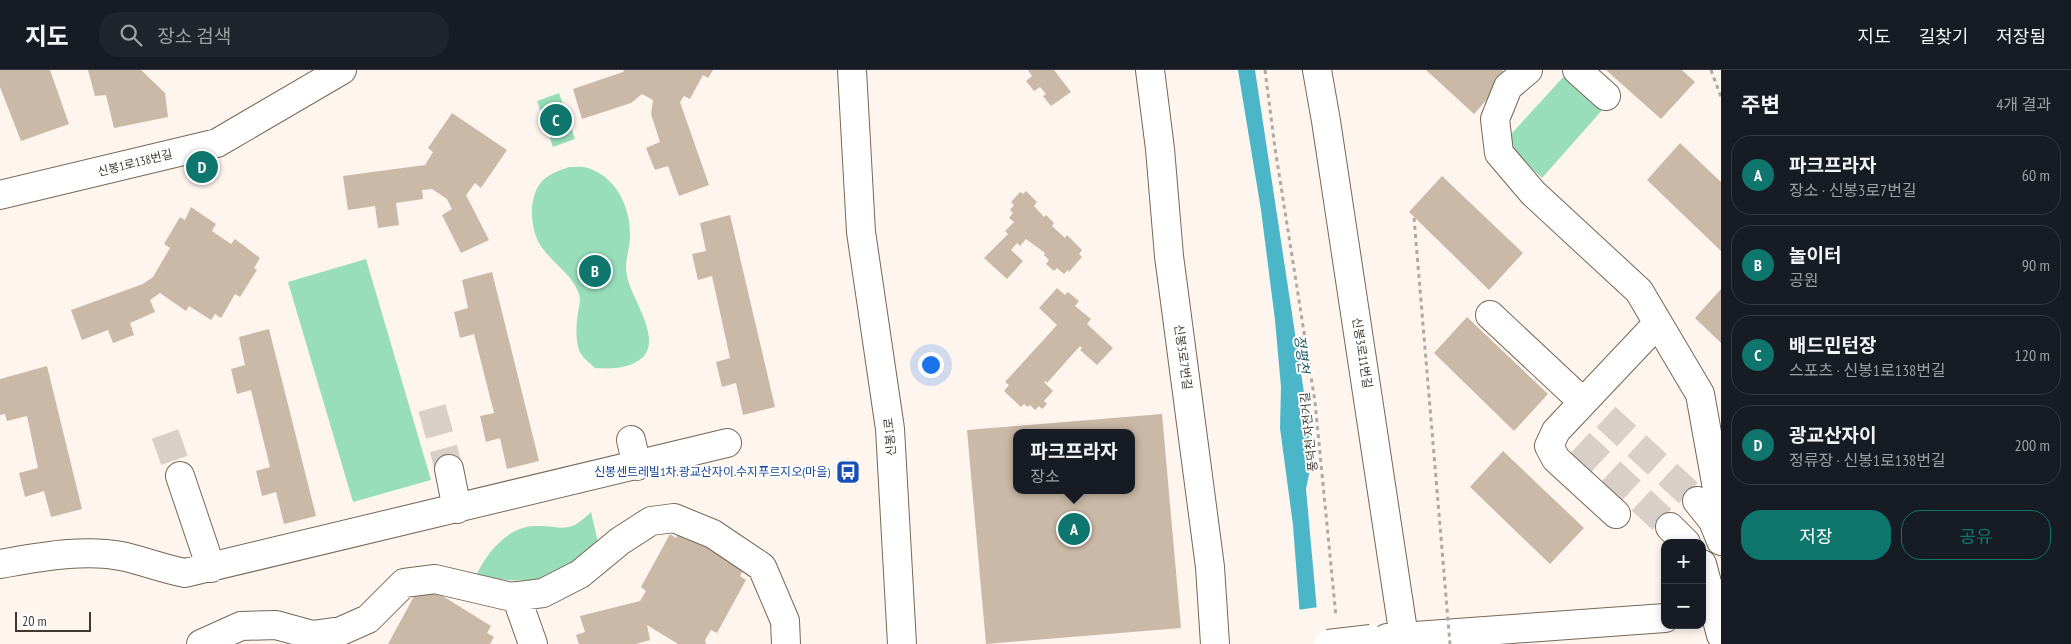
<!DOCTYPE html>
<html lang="ko">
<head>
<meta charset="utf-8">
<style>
  body { margin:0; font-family:"PT Sans Narrow","Noto Sans KR",sans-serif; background:#20242c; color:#f1f3f6 }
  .controls { position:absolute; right:15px; bottom:15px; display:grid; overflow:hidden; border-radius:10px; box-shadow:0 2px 8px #0003 }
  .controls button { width:45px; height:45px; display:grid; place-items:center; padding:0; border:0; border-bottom:1px solid #363941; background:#171b24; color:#f1f3f6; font:25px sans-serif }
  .scale { position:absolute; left:15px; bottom:12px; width:76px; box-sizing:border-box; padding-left:5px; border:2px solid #403932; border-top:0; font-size:14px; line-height:18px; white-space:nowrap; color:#403932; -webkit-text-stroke:4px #fff; paint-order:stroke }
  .you { position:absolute; left:930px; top:294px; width:18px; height:18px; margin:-12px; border:4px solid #fff; border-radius:50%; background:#1a73e8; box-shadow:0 0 0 8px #1a73e833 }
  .badge { display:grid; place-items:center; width:32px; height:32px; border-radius:50%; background:#0f766e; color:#fff; font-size:16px; font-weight:700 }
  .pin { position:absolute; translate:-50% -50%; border:2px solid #fff; box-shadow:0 1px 5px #0006 }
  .popup { position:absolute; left:1013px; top:359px; width:122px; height:65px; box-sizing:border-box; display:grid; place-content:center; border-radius:10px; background:#171b24; filter:drop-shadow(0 1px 4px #0005); font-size:16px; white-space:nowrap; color:#9ea1a6 }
  .popup b { font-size:19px; color:#f1f3f6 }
  .popup::after { content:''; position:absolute; left:50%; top:100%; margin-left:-10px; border:10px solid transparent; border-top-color:#171b24 }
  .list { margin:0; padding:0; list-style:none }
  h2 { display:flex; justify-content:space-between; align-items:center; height:65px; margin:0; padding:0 20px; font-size:21px }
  h2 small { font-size:16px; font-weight:400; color:#9ea1a6 }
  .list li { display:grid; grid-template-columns:32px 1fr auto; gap:15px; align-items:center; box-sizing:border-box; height:80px; margin:0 10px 10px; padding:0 10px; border:1px solid #363941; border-radius:20px }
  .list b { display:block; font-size:19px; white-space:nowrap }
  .list p { margin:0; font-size:16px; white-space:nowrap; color:#9ea1a6 }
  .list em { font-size:16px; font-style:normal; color:#9ea1a6 }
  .actions { display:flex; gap:10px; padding:15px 20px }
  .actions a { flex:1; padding:11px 0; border:1px solid #0f766e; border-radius:20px; text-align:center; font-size:18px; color:#0f766e }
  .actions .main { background:#0f766e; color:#fff }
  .icon { flex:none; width:28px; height:28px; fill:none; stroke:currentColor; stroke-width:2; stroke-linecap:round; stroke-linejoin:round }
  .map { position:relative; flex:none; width:1721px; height:574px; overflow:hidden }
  header { display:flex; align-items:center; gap:30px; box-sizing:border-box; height:70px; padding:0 25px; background:#171b24; border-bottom:1px solid #363941 }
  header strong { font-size:24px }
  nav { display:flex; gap:28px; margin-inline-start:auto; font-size:18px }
  .search { width:350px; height:45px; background:#20242c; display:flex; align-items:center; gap:12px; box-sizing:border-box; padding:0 18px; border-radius:20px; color:#9ea1a6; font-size:19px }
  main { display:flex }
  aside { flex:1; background:#171b24 }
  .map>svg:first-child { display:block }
  .green { fill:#98debb }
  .water { fill:#4ab6c7 }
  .pier { fill:#fdf5ee }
  .building { fill:#cbb9a7; fill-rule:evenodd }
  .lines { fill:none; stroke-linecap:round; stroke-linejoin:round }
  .minor-tunnel { stroke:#d7cfc8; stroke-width:28; stroke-dasharray:28 14; stroke-linecap:butt }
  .minor-casing { stroke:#776757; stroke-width:30 }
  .path { stroke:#b0a8a1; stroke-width:3; stroke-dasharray:4 4; stroke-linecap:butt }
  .minor { stroke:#fff; stroke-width:28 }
  .minor-bridge-casing { stroke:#776757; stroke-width:30; stroke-linecap:butt }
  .path-bridge { stroke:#b0a8a1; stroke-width:3; stroke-dasharray:4 4; stroke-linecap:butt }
  .minor-bridge { stroke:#fff; stroke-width:28 }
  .labels { text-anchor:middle; stroke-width:4; stroke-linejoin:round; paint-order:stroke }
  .street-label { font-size:12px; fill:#403932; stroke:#fff }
  .transit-label { font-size:12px; fill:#164399; stroke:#fff; text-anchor:end }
  .water-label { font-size:14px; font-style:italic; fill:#225d67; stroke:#fff }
</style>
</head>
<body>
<header>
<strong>지도</strong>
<div class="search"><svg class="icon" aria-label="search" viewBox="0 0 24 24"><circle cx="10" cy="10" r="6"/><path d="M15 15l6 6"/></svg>장소 검색</div>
<nav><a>지도</a><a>길찾기</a><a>저장됨</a></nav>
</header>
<main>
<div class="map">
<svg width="1721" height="574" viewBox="0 0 1721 574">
  <rect width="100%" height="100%" fill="#fdf5ee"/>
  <path class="green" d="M1566,4L1604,38L1542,108L1504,72Z
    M559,23L575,69L553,77L537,31Z
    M569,97C575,97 582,96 588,98C618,108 631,139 630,168C629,182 624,193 627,206C631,228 663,269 642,288C629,299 612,299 595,298C591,294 584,289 581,284C575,273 576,255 578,243C579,236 581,231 579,224C571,202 550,192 539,173C530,156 528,127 542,111C549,104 560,100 569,97Z
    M366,189L431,410L353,432L288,212Z
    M591,442L599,476C589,483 578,493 567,499C537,514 509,513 477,504C487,482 508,457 534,456C563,455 567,466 591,442Z"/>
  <path class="water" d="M1238,0H1255L1308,349L1310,399L1306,419L1320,574H1302L1293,455L1280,358L1281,317L1275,250L1261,140Z"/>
  <path class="pier" d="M1319,537L1323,574H1300L1297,540Z"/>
  <path class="building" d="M0,0H50L69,54L21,71L0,17Z
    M88,0H141L165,23L168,47L114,58L106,25L95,26Z
    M624,0H713L708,8L703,5L690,29L684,26L680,32L709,115L679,126L668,96L655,100L646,78L660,72L651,44L653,30L642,24L631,33L582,49L573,19L623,2Z
    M1028,0H1054L1071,22L1051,36L1043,26L1046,24L1040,17L1034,21L1026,11L1032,6Z
    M1426,0H1502L1508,6L1474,44Z
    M1606,0H1682L1695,12L1661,49Z
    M452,43L507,80L481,118L475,113L466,125L489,170L461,183L442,145L452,139L447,129L432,119L422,120L423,129L396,133L399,155L378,158L375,136L348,140L343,106L425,95L433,82L428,78Z
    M1680,73L1721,112V181L1647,110Z
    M1442,106L1523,183L1489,220L1409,142Z
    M1026,121L1037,132L1034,136L1044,147L1046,145L1054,153L1052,156L1065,168L1067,165L1082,180L1079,184L1082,187L1069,202L1068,200L1064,204L1057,198L1054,201L1046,194L1049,190L1044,185L1045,183L1026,169L1020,176L1017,173L1011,180L1023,191L1007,209L984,188L1008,164L1005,161L1014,152L1009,148L1013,143L1010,140L1014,135L1011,132L1020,122L1023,124Z
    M191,137L216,154L212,161L231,174L235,169L260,188L254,198L257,200L240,227L235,224L221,248L215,244L211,250L189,236L186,241L160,223L150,230L155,242L130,253L134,265L113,273L108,260L82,270L71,240L143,214L153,207L170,178L164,174L180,147L185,150Z
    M730,145L775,337L743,345L736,313L722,317L716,292L730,288L712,206L698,210L692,184L706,181L700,153Z
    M492,202L539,391L507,399L500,368L486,372L480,346L494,343L474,264L460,268L454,242L468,238L462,210Z
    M1057,218L1065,225L1068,222L1079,231L1075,236L1091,249L1087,254L1113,278L1097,295L1080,280L1082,278L1080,276L1047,313L1045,311L1044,312L1053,321L1044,331L1047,334L1042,339L1039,336L1035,340L1030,335L1028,337L1024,334L1021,337L1004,321L1009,315L1005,312L1057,255L1039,238Z
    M1721,219V273L1695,248Z
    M1467,247L1548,324L1514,361L1434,283Z
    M269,259L316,446L284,454L276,422L262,426L256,401L270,397L251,320L237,324L231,299L245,295L239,267Z
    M47,296L82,439L51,447L44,421L25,427L19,403L38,398L27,346L7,351L5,344L0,345V309Z
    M1162,344L1181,558L986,574L967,360ZM1016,363H1132V420H1016Z
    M1503,381L1584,458L1550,494L1470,417Z
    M680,460L744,499L740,506L746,510L717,563L711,560L705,570L706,574H678L647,555L650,570L636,574H579L576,565L585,562L580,546L640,531L646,521L641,517L670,464L676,468Z
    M428,517L491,556L487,563L494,567L490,574H388L417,521L424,525Z"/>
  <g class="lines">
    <path class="minor-tunnel" d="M432,338L449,399
      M1606,347L1697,431
      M165,364L180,406
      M1580,373L1670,457"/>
    <g class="minor-casing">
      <path id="minor" d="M852,0L861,162L890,359L902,574
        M1150,0L1160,79L1169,186L1210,497L1215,574
        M1317,0L1326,51L1405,574
        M1528,0L1508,17L1495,49L1499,83L1533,123L1639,221L1700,324L1720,435L1713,451
        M1577,0L1606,26
        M0,125L217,73L342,0
        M1490,245L1583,332
        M631,370L637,396
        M449,399L457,439
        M180,406L211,498
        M1697,431L1713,451L1721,471
        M1616,444L1556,389L1549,376L1556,361L1658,253
        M1670,457L1686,473
        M0,494C41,487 85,478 126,487C146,492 165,499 185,503L727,373
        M1702,494L1721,565
        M516,526L533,574
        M1387,568L1665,548
        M201,574L241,556L276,555L312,565L341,561L368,549L404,513L435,509L512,527L543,523L580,504L620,471L651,451L674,448L713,464L762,497L785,551L786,574"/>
    </g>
    <path class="path" d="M1265,0L1275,78L1315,332L1336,547
      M1711,0L1721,27"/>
    <use href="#minor" class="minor"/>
    <g class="minor-bridge-casing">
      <path id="minor-bridge" d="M1328,574L1371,569"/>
    </g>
    <path class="path-bridge" d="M1414,148L1450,574"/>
    <use href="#minor-bridge" class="minor-bridge"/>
  </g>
  <defs>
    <g id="bus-square" transform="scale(1.25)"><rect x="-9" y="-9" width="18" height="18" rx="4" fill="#1a4fb4" stroke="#fff"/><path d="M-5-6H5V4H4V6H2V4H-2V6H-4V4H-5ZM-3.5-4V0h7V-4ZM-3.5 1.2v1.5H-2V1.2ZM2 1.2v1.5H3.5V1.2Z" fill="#fff"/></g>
  </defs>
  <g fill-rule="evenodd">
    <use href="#bus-square" x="848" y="402"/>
  </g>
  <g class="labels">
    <g class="street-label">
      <text transform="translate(135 93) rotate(-14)" y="4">신봉1로138번길</text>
      <text transform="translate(1362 283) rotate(81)" y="4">신봉3로11번길</text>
      <text transform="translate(1183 287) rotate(82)" y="4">신봉3로7번길</text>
      <text transform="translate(1309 362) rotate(-96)" y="4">풍덕천 자전거길</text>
      <text transform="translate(890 367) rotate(-95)" y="4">신봉1로</text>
    </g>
    <g class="transit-label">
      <text x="830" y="406">신봉센트레빌1차.광교산자이.수지푸르지오(마을)</text>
    </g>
    <g class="water-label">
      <text transform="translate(1302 284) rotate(83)" y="5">정평천</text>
    </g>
  </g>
</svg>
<div class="controls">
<button>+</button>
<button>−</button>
</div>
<div class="scale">20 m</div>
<div class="you"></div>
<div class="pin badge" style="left:1074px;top:459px">A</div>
<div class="popup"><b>파크프라자</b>장소</div>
<div class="pin badge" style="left:595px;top:201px">B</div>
<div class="pin badge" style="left:556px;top:50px">C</div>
<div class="pin badge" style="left:202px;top:97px">D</div>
</div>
<aside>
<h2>주변<small>4개 결과</small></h2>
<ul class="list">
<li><span class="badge">A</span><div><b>파크프라자</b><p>장소 · 신봉3로7번길</p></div><em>60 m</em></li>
<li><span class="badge">B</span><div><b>놀이터</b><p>공원</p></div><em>90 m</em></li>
<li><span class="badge">C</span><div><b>배드민턴장</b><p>스포츠 · 신봉1로138번길</p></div><em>120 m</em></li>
<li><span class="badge">D</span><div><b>광교산자이</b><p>정류장 · 신봉1로138번길</p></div><em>200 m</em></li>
</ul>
<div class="actions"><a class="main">저장</a><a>공유</a></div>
</aside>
</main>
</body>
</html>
